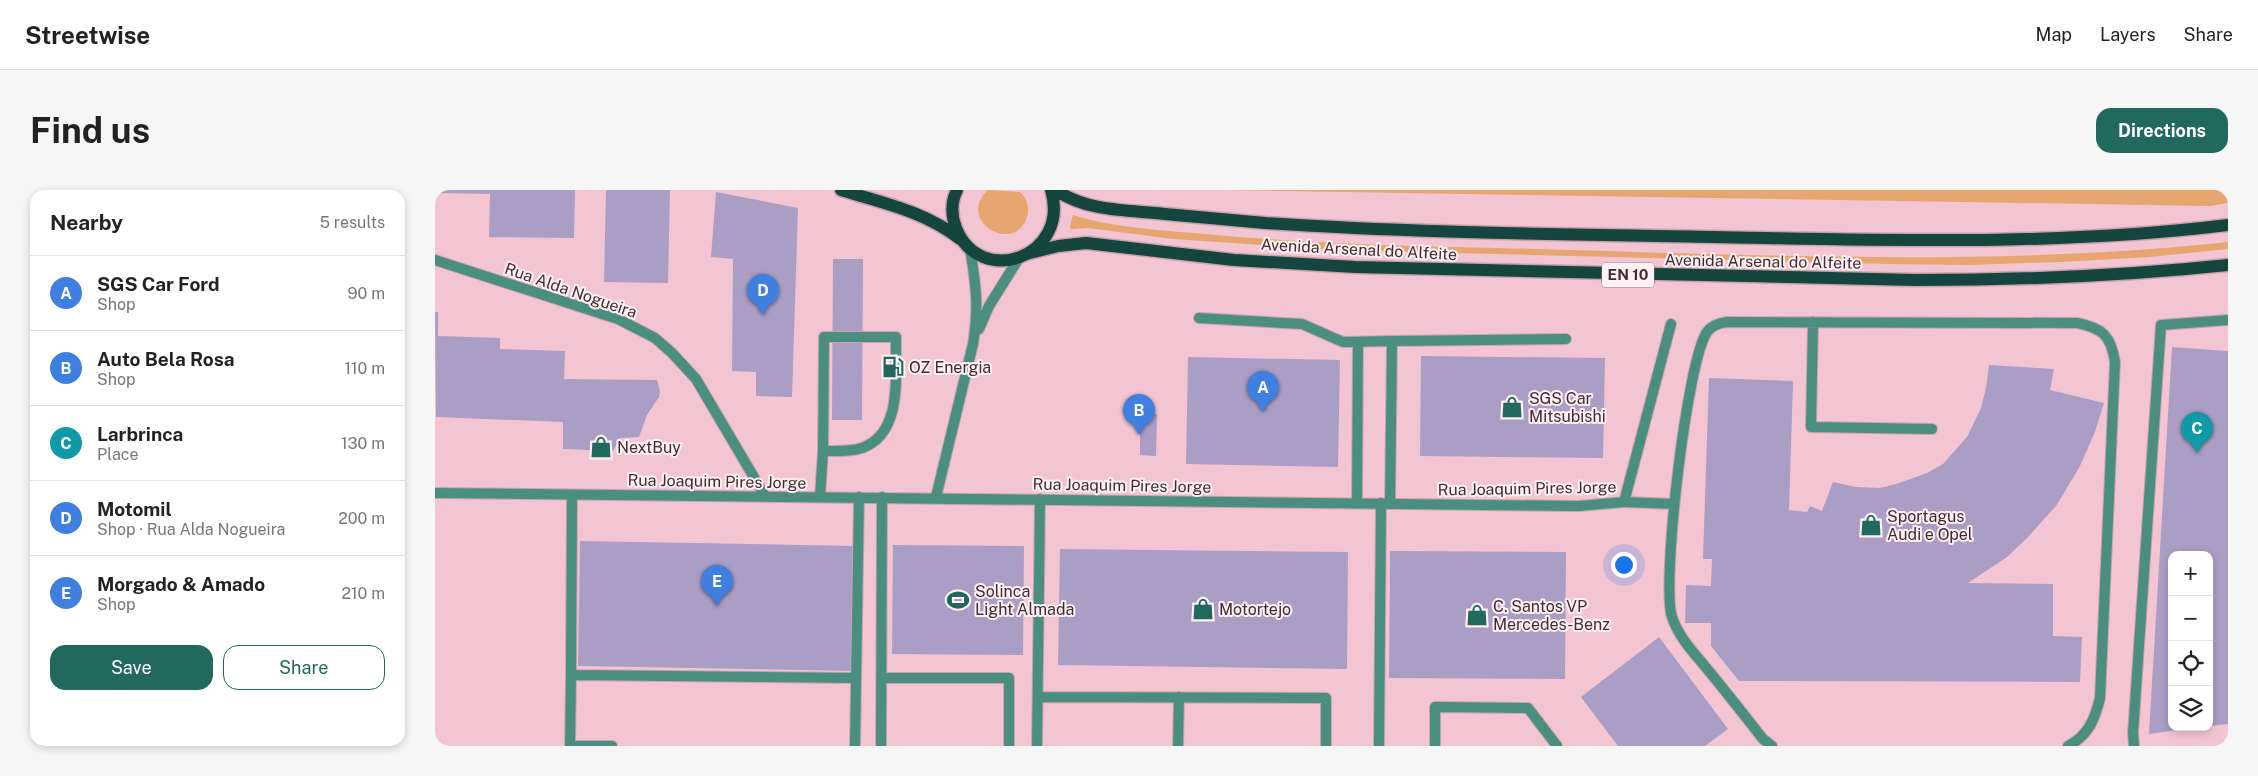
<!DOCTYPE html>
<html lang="en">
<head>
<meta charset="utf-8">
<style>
  body { margin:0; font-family:"Public Sans",sans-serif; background:#f6f6f6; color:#222 }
  .controls { position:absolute; right:15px; bottom:15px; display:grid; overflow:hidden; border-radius:10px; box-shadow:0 2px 8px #0003 }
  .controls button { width:45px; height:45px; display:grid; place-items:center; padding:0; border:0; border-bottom:1px solid #e0e0e0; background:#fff; color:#222; font:25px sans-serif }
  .you { position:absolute; left:1188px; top:374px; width:18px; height:18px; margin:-12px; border:4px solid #fff; border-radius:50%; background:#1a73e8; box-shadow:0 0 0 8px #1a73e833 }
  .badge { display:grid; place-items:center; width:32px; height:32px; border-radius:50%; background:#22695d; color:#fff; font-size:16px; font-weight:700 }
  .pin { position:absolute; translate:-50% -41px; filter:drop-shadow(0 1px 2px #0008) }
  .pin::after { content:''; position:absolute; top:26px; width:18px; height:15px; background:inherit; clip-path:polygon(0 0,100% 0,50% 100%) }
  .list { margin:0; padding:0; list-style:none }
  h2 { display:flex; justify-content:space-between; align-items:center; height:65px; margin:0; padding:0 20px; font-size:21px }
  h2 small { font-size:16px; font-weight:400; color:#767676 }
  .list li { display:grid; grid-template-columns:32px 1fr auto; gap:15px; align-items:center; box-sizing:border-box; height:75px; padding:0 20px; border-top:1px solid #e0e0e0 }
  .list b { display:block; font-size:19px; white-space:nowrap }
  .list p { margin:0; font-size:16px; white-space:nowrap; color:#767676 }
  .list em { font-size:16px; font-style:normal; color:#767676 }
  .actions { display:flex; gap:10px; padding:15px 20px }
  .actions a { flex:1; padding:11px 0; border:1px solid #22695d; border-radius:15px; text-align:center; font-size:18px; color:#22695d }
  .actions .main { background:#22695d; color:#fff }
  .icon { flex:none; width:28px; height:28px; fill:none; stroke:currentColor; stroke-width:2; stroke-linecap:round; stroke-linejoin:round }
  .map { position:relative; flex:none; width:1793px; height:556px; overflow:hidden; border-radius:15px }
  header { display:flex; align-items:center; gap:30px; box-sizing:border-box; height:70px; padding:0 25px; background:#fff; border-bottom:1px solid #e0e0e0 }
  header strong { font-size:24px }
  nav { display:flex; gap:28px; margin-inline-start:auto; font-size:18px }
  .intro { display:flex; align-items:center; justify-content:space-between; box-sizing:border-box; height:120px; padding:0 30px }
  h1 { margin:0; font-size:35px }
  .button { padding:12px 22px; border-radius:15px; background:#22695d; color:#fff; font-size:18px; font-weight:700 }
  main { display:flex; gap:30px; padding:0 30px }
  aside { flex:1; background:#fff; border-radius:15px; box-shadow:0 2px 8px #0003 }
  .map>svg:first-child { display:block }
  .green { fill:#e7a56f }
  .building { fill:#aa9ec4 }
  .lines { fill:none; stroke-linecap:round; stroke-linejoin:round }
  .service-casing { stroke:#cba3af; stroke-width:12 }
  .minor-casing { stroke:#cba3af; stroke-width:12 }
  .primary-casing { stroke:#cba3af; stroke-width:15 }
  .service { stroke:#4a8e80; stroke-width:10 }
  .minor { stroke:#4a8e80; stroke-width:10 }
  .primary { stroke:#14463d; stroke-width:12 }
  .labels { text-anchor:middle; stroke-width:4; stroke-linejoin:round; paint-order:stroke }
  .shield { fill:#fef0f4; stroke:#78676c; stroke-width:1 }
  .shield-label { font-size:15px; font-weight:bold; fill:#3e2c31 }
  .street-label { font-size:16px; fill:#3e2c31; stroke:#fef0f4 }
  .poi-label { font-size:16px; fill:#3e2c31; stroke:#fef0f4; text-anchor:start }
</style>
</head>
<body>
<header>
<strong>Streetwise</strong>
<nav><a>Map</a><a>Layers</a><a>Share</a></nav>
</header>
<div class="intro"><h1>Find us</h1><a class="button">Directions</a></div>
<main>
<aside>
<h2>Nearby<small>5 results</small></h2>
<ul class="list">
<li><span class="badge" style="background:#3f7fe0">A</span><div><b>SGS Car Ford</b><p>Shop</p></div><em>90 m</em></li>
<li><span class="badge" style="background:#3f7fe0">B</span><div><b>Auto Bela Rosa</b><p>Shop</p></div><em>110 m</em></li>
<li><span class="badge" style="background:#0f9aa8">C</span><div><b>Larbrinca</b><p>Place</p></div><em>130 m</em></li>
<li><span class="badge" style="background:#3f7fe0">D</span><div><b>Motomil</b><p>Shop · Rua Alda Nogueira</p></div><em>200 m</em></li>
<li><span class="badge" style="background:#3f7fe0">E</span><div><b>Morgado &amp; Amado</b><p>Shop</p></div><em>210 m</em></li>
</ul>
<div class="actions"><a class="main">Save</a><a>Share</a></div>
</aside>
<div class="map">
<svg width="1793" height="556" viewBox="0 0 1793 556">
  <rect width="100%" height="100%" fill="#f3c5d2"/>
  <path class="green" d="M553,0L585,2C592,9 595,17 592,27C579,66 520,30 553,0Z
    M787,0H1793V13L1775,16Z
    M638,25C679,38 727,40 770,44C867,53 964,56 1061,58C1305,64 1550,78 1793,52V59L1715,67L1625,72L1532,75L1453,74L901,60L738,49L653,38L636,39L635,36Z"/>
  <path class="building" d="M0,0H140L139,48L54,47L55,4L0,3Z
    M171,0H235L233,93L169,92Z
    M281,2L363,18L357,207L321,206V182L297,181L298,69L276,67Z
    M398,69H428L427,230H397Z
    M0,122H3V146L65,148V159L130,161L129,189L222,190L225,201L224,207L212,225L204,247L185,248L178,261L128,259V232L1,227Z
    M1737,157L1793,161V534L1774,536V365H1737V537L1756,538L1714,544Z
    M986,166L1170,168L1168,268L985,266Z
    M753,167L905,170L903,277L751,274Z
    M1554,175L1619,179L1615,200L1669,213L1660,242L1644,278L1621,316L1592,348L1572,367L1533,393L1618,394V446L1647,447L1645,492L1304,491L1276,456V433H1250L1251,395L1276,396L1277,369H1268L1274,188L1358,191L1354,320L1372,322L1375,316L1387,321L1398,292L1421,297L1445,298L1461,294L1492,283L1508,274L1532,247L1546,218L1551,198Z
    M705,223L722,224L721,266L705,265Z
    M145,351L421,356L419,481L143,476Z
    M458,355L589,356L588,465L457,464Z
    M625,359L913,362L912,479L623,475Z
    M955,361L1131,362L1130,489L954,488Z
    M1224,447L1293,539L1270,556H1183L1146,507Z"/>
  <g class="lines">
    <g class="service-casing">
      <path id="service" d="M764,128L867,134L908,152L957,151
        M1378,132L1376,237L1497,239
        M385,307L388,261L389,147H461C460,183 469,243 427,258C415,262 400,261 388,261
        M1189,312L1239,314
        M922,313L923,152
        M955,314L957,151L1131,149
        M136,485L137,305
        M447,488H574V556
        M603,507L891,508V556
        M135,556L136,485L421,488
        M135,556H177
        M420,556L424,307
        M446,556L447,307
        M602,556L605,309
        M743,556L744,507
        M944,556L946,313
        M1000,556V517L1093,518L1122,556
        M1337,556L1328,549C1310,526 1292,503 1273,480C1260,464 1244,448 1237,427C1226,394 1252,170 1272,142C1277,135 1284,133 1292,132L1642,133C1668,138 1676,146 1680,172L1665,508C1660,529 1653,546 1633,556
        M1699,556L1698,543L1726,135L1793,130"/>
    </g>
    <g class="minor-casing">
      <path id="minor" d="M0,70L183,129L220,148L237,163L261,189L330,306
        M544,139L554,116L584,68
        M0,303L1144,316L1189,312L1236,134
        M501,307L538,154C544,117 541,94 535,59"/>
    </g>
    <g class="primary-casing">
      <path id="primary" d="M406,0C448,13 489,21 525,49
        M522,0C516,12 516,25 521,38C545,99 636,67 616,0
        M621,0C652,22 694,20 730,24C763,27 796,30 830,33C979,43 1129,44 1279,47C1451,50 1622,56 1793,35
        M595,63L623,56L651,53L799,70L920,77L1480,90C1585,90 1689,86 1793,75"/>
    </g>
    <use href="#service" class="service"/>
    <use href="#minor" class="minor"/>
    <use href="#primary" class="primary"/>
  </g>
  <defs>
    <g id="fuel-bare" transform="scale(1.725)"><path d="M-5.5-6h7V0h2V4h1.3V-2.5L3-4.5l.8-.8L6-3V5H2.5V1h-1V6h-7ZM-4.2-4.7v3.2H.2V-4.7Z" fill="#22695d" stroke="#fef0f4" stroke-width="2.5" paint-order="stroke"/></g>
    <g id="shop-bare" transform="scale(1.725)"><path d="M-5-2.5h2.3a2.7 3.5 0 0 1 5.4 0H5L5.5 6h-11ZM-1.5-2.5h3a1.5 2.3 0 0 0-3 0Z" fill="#22695d" stroke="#fef0f4" stroke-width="2.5" paint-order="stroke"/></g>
    <g id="stadium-bare" transform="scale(1.725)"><path d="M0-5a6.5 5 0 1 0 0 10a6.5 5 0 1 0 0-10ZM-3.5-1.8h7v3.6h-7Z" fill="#22695d" stroke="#fef0f4" stroke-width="2.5" paint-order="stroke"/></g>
  </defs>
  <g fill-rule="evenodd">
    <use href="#fuel-bare" x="458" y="177"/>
    <use href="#shop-bare" x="1077" y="217"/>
    <use href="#shop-bare" x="166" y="257"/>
    <use href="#shop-bare" x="1436" y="335"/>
    <use href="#stadium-bare" x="523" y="410"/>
    <use href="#shop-bare" x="768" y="419"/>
    <use href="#shop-bare" x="1042" y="425"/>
  </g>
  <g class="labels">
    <rect class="shield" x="1167" y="72.5" width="52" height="25" rx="4"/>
    <g class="shield-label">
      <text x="1193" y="90">EN 10</text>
    </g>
    <g class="street-label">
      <text transform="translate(924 59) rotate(3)" y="6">Avenida Arsenal do Alfeite</text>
      <text transform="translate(1328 71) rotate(1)" y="6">Avenida Arsenal do Alfeite</text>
      <text transform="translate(136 100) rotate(19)" y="6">Rua Alda Nogueira</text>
      <text transform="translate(282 291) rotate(1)" y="6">Rua Joaquim Pires Jorge</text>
      <text transform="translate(687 295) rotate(1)" y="6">Rua Joaquim Pires Jorge</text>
      <text transform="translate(1092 298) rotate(-1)" y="6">Rua Joaquim Pires Jorge</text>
    </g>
    <g class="poi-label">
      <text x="474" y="183">OZ Energia</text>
      <text x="1094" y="214">SGS Car<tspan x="1094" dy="18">Mitsubishi</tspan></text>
      <text x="182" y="263">NextBuy</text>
      <text x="1452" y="332">Sportagus<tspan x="1452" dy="18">Audi e Opel</tspan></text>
      <text x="540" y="407">Solinca<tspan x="540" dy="18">Light Almada</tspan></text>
      <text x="1058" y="422">C. Santos VP<tspan x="1058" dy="18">Mercedes-Benz</tspan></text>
      <text x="784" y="425">Motortejo</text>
    </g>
  </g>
</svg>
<div class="controls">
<button>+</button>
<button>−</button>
<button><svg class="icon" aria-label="locate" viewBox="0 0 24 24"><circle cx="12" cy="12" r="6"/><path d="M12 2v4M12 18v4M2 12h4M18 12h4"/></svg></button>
<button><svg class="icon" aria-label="layers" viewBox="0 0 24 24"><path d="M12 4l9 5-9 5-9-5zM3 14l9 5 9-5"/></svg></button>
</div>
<div class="you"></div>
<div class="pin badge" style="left:828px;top:222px;background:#3f7fe0">A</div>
<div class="pin badge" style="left:704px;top:245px;background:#3f7fe0">B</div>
<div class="pin badge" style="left:1762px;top:263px;background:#0f9aa8">C</div>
<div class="pin badge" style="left:328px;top:125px;background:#3f7fe0">D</div>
<div class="pin badge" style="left:282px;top:416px;background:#3f7fe0">E</div>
</div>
</main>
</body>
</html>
